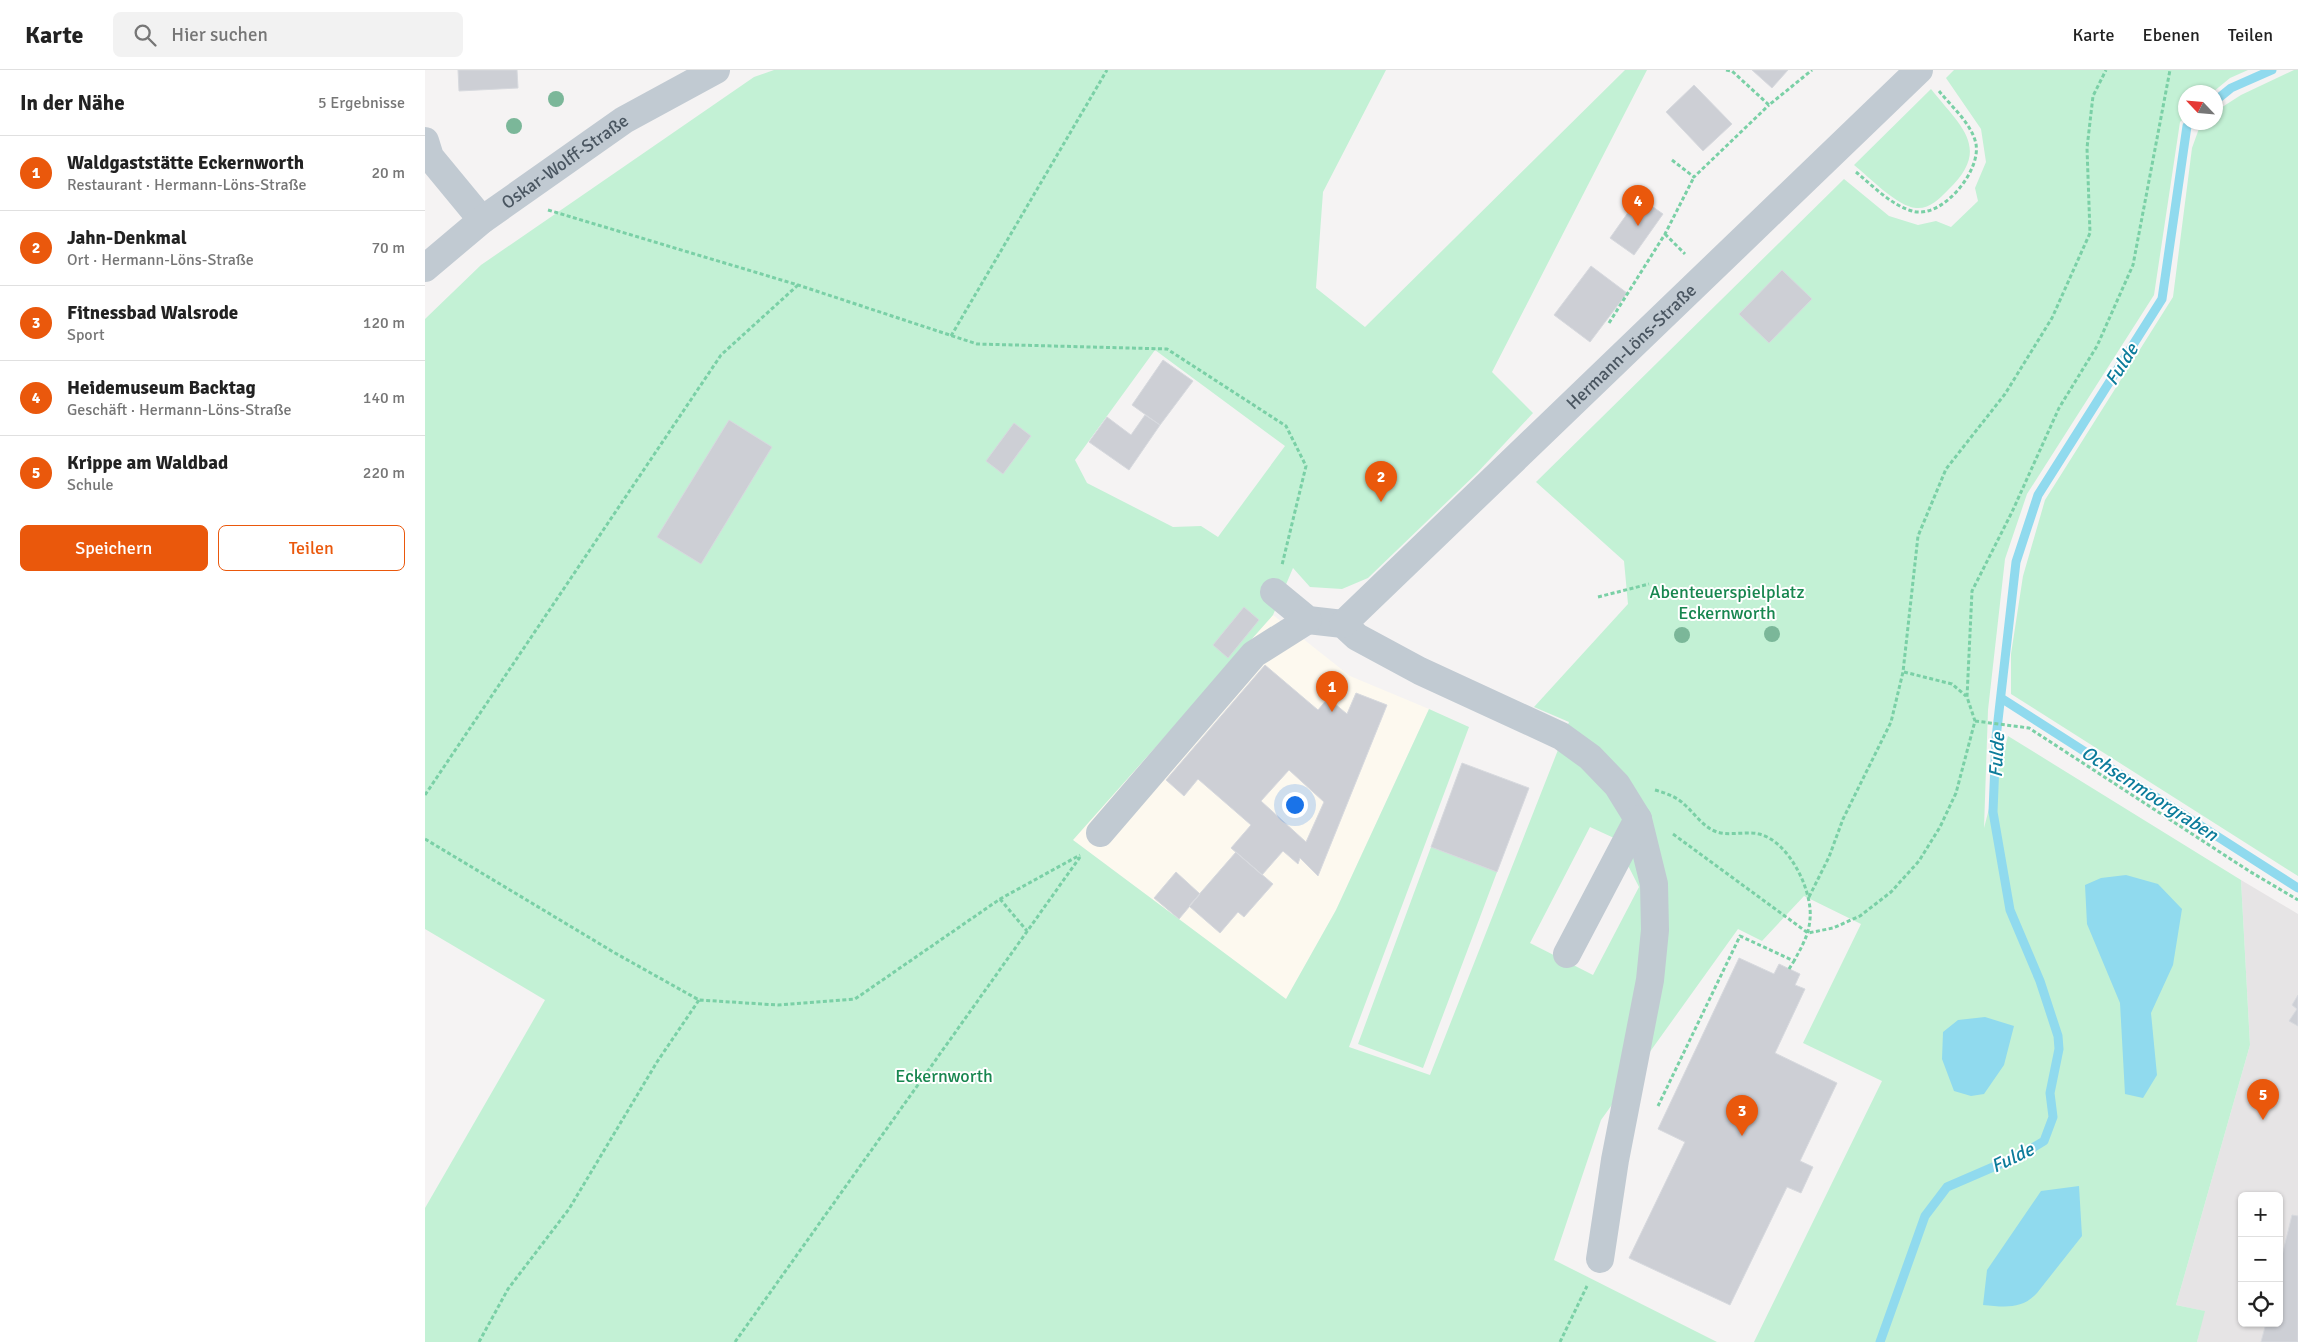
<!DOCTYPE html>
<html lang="de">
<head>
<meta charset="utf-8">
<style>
  body { margin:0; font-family:Signika,sans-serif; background:#f2f2f2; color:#222 }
  .controls { position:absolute; right:15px; bottom:15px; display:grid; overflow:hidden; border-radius:8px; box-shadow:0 1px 4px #0004 }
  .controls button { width:45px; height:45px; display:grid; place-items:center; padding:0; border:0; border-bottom:1px solid #e0e0e0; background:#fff; color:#222; font:25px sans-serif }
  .compass { position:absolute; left:1753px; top:15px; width:45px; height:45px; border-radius:50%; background:#fff; box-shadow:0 1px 4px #0004; rotate:296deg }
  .you { position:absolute; left:869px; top:734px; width:18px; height:18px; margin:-12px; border:4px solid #fff; border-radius:50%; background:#1a73e8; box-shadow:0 0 0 8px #1a73e833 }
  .badge { display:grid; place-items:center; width:32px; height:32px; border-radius:50%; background:#ea580c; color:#fff; font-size:16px; font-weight:700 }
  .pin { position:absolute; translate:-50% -41px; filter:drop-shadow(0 1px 2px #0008) }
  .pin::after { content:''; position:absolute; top:26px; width:18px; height:15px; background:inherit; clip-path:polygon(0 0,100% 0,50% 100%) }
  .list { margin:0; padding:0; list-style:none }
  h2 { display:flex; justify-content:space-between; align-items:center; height:65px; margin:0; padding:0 20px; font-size:21px }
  h2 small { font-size:16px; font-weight:400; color:#767676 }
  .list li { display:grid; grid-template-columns:32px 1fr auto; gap:15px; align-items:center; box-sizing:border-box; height:75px; padding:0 20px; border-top:1px solid #e0e0e0 }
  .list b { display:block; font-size:19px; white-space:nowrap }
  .list p { margin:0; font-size:16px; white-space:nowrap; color:#767676 }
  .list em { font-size:16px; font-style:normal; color:#767676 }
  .actions { display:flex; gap:10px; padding:15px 20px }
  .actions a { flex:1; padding:11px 0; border:1px solid #ea580c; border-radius:8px; text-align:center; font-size:18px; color:#ea580c }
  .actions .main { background:#ea580c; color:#fff }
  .icon { flex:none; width:28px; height:28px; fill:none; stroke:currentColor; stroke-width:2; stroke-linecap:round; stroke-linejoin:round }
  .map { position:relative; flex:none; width:1873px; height:1272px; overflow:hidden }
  header { display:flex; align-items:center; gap:30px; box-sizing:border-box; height:70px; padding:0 25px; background:#fff; border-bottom:1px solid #e0e0e0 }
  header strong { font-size:24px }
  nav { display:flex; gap:28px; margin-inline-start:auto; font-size:18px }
  .search { width:350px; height:45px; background:#f2f2f2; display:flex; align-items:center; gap:12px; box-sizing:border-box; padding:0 18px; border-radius:8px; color:#767676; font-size:19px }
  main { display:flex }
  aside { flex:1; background:#fff }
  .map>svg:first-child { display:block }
  .commercial { fill:#fdf9ef }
  .education { fill:#e6e4e5; fill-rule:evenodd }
  .green { fill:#c3f1d5; fill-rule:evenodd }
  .water { fill:#90daee }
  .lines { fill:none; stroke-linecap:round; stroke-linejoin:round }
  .stream { stroke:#90daee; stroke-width:9 }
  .building { fill:#cdcfd5; stroke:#d7d9de; fill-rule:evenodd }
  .path { stroke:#7ad0a6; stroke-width:3; stroke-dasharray:4 2.5; stroke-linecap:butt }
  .minor { stroke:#c1cad2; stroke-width:28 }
  .tree { fill:#7bb799 }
  .labels { text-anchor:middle; stroke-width:4; stroke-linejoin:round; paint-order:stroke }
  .street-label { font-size:18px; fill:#4a5661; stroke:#fff }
  .park-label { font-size:18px; fill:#17864f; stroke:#fff }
  .water-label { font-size:19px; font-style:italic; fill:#0c7c9b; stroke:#fff }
</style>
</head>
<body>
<header>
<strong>Karte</strong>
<div class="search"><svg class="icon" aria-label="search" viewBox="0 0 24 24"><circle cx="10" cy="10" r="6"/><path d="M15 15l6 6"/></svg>Hier suchen</div>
<nav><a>Karte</a><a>Ebenen</a><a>Teilen</a></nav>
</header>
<main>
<aside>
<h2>In der Nähe<small>5 Ergebnisse</small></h2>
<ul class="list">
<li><span class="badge">1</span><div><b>Waldgaststätte Eckernworth</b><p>Restaurant · Hermann-Löns-Straße</p></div><em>20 m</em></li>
<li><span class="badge">2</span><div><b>Jahn-Denkmal</b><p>Ort · Hermann-Löns-Straße</p></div><em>70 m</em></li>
<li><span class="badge">3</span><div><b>Fitnessbad Walsrode</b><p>Sport</p></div><em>120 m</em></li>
<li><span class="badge">4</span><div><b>Heidemuseum Backtag</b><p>Geschäft · Hermann-Löns-Straße</p></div><em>140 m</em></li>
<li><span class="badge">5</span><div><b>Krippe am Waldbad</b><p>Schule</p></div><em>220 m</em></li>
</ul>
<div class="actions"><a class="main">Speichern</a><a>Teilen</a></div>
</aside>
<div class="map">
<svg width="1873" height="1272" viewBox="0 0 1873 1272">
  <rect width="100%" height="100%" fill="#f5f3f3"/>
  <path class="commercial" d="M848,545L925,606L1004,639L911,840L861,929L648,770Z"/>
  <path class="education" d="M1816,810L1873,844V1272H1772L1779,1241L1751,1235L1825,975ZM1817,1126H1854V1253H1817Z"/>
  <path class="green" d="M349,0H961L898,122L891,218L940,257L1200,0H1222L1067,302L1108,343L1052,403L943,508L917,519L885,517L868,498L848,545L648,770L861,929L911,840L1004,639L1044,657L924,977L1005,1005L1144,652L1109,637L1203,534L1199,491L1111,412L1419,109L1464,146L1493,155L1511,151L1526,157L1553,131L1550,118L1561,92L1556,59L1521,8L1529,0H1823L1805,8L1788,22H1760V47L1755,52L1729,225L1602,424L1580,489L1563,640L1559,758L1583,666L1816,810L1825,975L1751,1235L1780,1241L1772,1272H1329L1457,1011L1378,973L1436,854L1379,826L1337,871L1313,859L1176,1050L1129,1190L1292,1272H0V1138L120,930L0,859V249L56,195L329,7ZM730,280L860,376L793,467L776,456L748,457L662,413L650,390ZM1165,757L1189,768L1214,817L1168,905L1105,873Z
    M1869,0H1873V806L1586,624V584L1598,506L1620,430L1748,227L1767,78L1776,53L1790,52L1791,41L1816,25Z
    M1506,19C1536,57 1567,78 1523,120C1514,129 1505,139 1491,138C1473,137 1444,107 1429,95Z
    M1006,777L1072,802L998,998L933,974Z"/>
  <path class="water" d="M1701,805L1733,814L1757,839L1748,895L1726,943L1732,1005L1718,1028L1700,1024L1695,933L1662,854L1660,815L1676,808Z
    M1560,947L1589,956L1579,995L1559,1024L1546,1026L1529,1021L1517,989L1518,962L1533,950Z
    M1654,1116L1657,1166L1612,1223C1597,1240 1579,1237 1558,1235L1562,1200L1616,1121Z"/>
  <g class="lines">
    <path class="stream" d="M1790,31L1806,18L1847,0
      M1576,628L1873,818
      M1455,1272L1500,1146L1522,1117L1596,1085L1619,1071L1628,1047L1625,1023L1634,979L1633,966L1615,911L1585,840L1568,742L1571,668L1591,492L1613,425L1737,229L1762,56L1766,52"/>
  </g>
  <path class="building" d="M33,0H92L93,18L34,21Z
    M1327,0H1363L1347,18Z
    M1269,15L1307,54L1278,81L1241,42Z
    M1214,127L1238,144L1209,185L1185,168Z
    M1166,196L1202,223L1165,272L1129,245Z
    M1357,200L1387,229L1344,273L1314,244Z
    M738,290L768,311L735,355L707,335Z
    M720,345L735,355L704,400L664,372L682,347L706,365Z
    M304,350L347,377L276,494L232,467Z
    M589,353L606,366L578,404L561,391Z
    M819,537L834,550L803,588L788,575Z
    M840,595L893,640L903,628L922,644L931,623L962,635L893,806L875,788L873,794L858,781L837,805L806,778L826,755L773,709L759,726L741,710ZM864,700L899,732L881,772L836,731Z
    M1037,693L1104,718L1072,802L1006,777Z
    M811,782L848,814L819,847L813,842L795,863L764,836Z
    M751,802L775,824L754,849L729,828Z
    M1314,888L1349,904L1354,894L1375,904L1370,915L1380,919L1350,983L1412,1013L1375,1091L1388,1097L1376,1123L1362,1117L1305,1235L1204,1188L1260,1072L1233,1059Z
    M1873,925V956L1864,951L1872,939L1867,935Z
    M1867,1145L1873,1146V1272H1836L1841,1253H1854V1198Z"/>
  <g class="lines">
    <path class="path" d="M1301,0L1307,1L1344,35L1387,0
      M1247,90L1269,107L1344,35
      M1431,102C1448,116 1466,135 1487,141C1516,150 1556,102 1551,74C1547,54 1526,36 1514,21
      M123,140L373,215L552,274L742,279L861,356L881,396L857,495
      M1240,164L1260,184
      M1184,253L1240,164L1269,107
      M526,266L682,0
      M1173,527L1224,514
      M1479,602L1527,614L1541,626
      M1550,651L1604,658L1824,801L1873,830
      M1230,720C1241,723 1252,727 1260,735C1271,745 1278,757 1292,762C1305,766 1321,761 1334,764C1364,771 1388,821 1385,849C1384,865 1376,878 1369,891L1315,866L1233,1036
      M0,725L296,285L373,215
      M1248,764L1383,863L1408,858L1435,846L1466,822L1494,791L1515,757L1531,723L1550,651L1542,627L1547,521L1587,442L1634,338L1672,276L1708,195L1745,0
      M0,769L190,883L274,930L353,935L430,929L575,829L655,785
      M1384,827L1404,787L1418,749L1466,652L1478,602L1493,466L1521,399L1580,324L1627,248L1665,163L1662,78L1668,26L1681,0
      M575,829L602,861
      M1364,899L1369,891
      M54,1272L83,1219L144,1139L232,992L274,930
      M310,1272L655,787
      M1135,1272L1162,1216"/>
    <g class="minor">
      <path d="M0,71L5,87L57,150"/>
      <path id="s1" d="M0,198L57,150L199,50L291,0"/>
      <path d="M849,522L883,550L918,554L932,567L995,601L1136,666L1165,687L1192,715L1213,749L1229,814L1230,860L1225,910L1190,1090L1175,1189"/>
      <path id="s2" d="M918,554L1494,0"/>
      <path d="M675,763L829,584L883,550"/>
      <path d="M1142,884L1213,749"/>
    </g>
  </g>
  <g class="tree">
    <circle cx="131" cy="29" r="8"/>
    <circle cx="89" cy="56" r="8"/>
    <circle cx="1347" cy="564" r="8"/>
    <circle cx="1257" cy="565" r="8"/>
  </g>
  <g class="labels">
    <g class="street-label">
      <text dy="6" stroke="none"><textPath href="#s1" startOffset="176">Oskar-Wolff-Straße</textPath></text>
      <text dy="6" stroke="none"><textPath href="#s2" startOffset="400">Hermann-Löns-Straße</textPath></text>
    </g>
    <g class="park-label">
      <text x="1302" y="528">Abenteuerspielplatz<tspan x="1302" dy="21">Eckernworth</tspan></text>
      <text x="519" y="1012">Eckernworth</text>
    </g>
    <g class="water-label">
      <text transform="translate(1696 294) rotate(-58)" y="7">Fulde</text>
      <text transform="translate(1571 685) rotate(-87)" y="7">Fulde</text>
      <text transform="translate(1725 723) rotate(33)" y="7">Ochsenmoorgraben</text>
      <text transform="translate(1587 1087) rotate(-26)" y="7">Fulde</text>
    </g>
  </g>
</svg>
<div class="controls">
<button>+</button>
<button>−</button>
<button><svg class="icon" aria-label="locate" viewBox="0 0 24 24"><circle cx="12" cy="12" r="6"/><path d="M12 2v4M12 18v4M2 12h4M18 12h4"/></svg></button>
</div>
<svg class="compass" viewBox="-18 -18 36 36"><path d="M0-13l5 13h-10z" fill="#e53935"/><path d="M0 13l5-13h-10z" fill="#767676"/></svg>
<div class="you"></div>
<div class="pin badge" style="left:907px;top:642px">1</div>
<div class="pin badge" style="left:956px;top:432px">2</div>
<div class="pin badge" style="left:1317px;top:1066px">3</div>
<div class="pin badge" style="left:1213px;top:156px">4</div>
<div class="pin badge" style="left:1838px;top:1050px">5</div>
</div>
</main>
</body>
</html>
